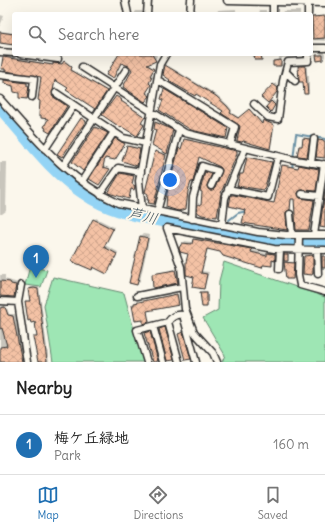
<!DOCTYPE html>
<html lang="en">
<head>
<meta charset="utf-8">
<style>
  body { margin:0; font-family:Delius,"Klee One",sans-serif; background:#f6f6f6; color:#222 }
  .you { position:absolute; left:170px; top:180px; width:14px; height:14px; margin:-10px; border:3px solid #fff; border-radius:50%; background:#1a73e8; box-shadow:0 0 0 6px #1a73e833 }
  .badge { display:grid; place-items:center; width:26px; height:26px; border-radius:50%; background:#1f6fb2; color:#fff; font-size:13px; font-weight:700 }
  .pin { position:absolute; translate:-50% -33px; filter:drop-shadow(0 1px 2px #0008) }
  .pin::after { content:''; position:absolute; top:21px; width:14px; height:12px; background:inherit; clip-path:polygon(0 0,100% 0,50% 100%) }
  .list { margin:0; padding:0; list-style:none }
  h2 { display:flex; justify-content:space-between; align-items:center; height:52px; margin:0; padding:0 16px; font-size:17px }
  h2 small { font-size:13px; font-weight:400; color:#767676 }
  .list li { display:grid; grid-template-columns:26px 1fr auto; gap:12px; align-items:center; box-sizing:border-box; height:60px; padding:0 16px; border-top:1px solid #e0e0e0 }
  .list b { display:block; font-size:15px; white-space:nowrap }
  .list p { margin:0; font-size:13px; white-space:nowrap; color:#767676 }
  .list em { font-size:13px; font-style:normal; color:#767676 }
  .icon { flex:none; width:22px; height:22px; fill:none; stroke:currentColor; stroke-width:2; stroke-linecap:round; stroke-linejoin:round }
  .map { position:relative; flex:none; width:325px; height:362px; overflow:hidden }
  .search { position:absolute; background:#fff; box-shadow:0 4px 16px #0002; left:12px; right:12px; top:12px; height:44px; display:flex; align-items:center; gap:10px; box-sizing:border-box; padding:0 14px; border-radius:4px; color:#767676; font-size:15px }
  .sheet { height:112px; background:#fff }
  nav { display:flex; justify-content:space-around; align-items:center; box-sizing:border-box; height:56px; border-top:1px solid #e0e0e0; background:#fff; font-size:11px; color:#767676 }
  nav a { display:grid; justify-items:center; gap:2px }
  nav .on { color:#1f6fb2 }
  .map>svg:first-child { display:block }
  .green { fill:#9ee6b4; stroke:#648870 }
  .shadow { fill:#0003 }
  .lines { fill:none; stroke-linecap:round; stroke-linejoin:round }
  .stream { stroke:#6a90a4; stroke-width:2 }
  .river { stroke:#94d4f5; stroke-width:12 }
  .building { fill:url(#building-cross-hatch); stroke:#2b2b2b }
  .minor-casing { stroke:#2b2b2b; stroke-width:9 }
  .tertiary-casing { stroke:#2b2b2b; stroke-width:11 }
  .minor { stroke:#fbf7ec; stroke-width:6 }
  .tertiary { stroke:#fbf7ec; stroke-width:8 }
  .labels { text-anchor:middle; stroke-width:4; stroke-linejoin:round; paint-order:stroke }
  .water-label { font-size:15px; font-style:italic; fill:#45555e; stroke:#fbf7ec }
</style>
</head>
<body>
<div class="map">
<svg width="325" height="362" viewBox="0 0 325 362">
  <defs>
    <pattern id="building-cross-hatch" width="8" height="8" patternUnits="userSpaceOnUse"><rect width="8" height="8" fill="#f4c2a5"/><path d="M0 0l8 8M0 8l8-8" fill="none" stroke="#d1a78e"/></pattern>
  </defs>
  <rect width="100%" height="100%" fill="#fbf7ec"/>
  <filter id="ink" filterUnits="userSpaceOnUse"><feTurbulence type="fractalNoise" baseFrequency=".025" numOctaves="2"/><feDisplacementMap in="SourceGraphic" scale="8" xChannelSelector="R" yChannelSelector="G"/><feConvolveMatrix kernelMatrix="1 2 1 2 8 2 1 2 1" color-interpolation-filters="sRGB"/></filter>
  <g filter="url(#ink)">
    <path class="green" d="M224,262L325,297V362H222L225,355L203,318L218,310L219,281Z
      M30,266L47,270L41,287L25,285Z
      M53,277L124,293L143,362H53L44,305Z"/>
    <path class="shadow" d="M236,9V14H217L218,10Z
      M260,10H266V12H269V14H259Z
      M136,11H142L144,14H134Z
      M283,11H300V14H282Z
      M0,15L4,16L0,26Z
      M325,16V41L314,40L313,23H311V17Z
      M0,31L14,33V43L0,42Z
      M321,52H325V57L323,59L317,55H320Z
      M126,54H156L157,56L155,61L148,64L154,68L151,74L153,76L150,82L152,83L147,92L150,94L145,101L125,87L134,70L121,62L113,78L108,75L116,62L119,63Z
      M252,54H262V58L252,57Z
      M279,54H303L282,58L281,65L274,61L279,60Z
      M5,56L54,65L55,62L64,63L66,61L72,66L71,69L107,90L96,107L56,79L52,95L68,105L51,131L42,76Z
      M167,65L217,95L228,105L232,110L231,112L240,118L250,109L263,123L265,119L274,124L270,146L241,125Z
      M301,65H307V75H309V91L308,93L299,67Z
      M6,79L28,82V85H29L28,97L27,98L15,88L5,83Z
      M276,83L278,89L268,102L262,97Z
      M166,88L227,126L225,137L163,98Z
      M118,96L122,98L121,100L145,116L142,122L145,124L137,135L117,124Z
      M273,100L276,103L271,111L267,107Z
      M157,121L173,129L154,202L149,193L146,192V188L155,152L166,153L157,129L155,128Z
      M96,127L103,131L105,130L108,132L84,168Z
      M117,138L125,142L116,158L106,157L103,166L110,168L100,183L91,178Z
      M188,138L194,139L193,141L237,150L222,191L217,216L199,205L202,204L204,191L201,190L206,172L212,173L207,184L210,189L214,190L224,170L220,166L199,156L193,180L189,189L185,208L178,154L185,140Z
      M129,145L141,148L137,165L127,146Z
      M249,156L272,162L264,189L238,185Z
      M0,162H7L6,211L2,214H0Z
      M284,164L299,168L300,165L319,168L316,189L302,188L298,192L300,197L315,199L309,229L295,198H292L290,208L286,211V229L246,210L233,195L275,203Z
      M122,173L134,175L132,184L135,185L134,189L131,188Z
      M96,218L114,227L105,245L118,252L108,271L94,266L91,269L72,261Z
      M143,234L150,235L140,281L137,284L140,237Z
      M195,238L253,247L252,250L268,254L270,251L277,252L276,258L271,265L264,264L262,266L208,248L202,271L209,272L204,288L195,276L189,253L183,244L185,241L193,242Z
      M285,254H289L288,260L286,262H294L293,277L287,278Z
      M314,254V272L312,274L305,257Z
      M177,269L179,281L177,282L153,274Z
      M0,275H5V279L18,283L14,296L0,294Z
      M31,287H39L49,362H39L34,338L38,335L36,321L26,302L30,300L29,289Z
      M203,291H208V305L206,306L201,292Z
      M178,294L179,304L147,310L148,321L144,319L133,306L145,300Z
      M6,305L9,314H15L24,362H0V307Z
      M168,325L176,356L173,359L160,329Z
      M153,329L160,357L157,360L145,333Z
      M185,331L192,356L190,358L179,334Z"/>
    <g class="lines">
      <path class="stream" d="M292,169L296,134L325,139
        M229,220L238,213L247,211"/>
      <path class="river" d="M0,108C27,138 50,171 83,193C113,215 151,218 186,226C232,235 279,247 325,243"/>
    </g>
    <path class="building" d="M325,16V38L313,39L312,17Z
      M0,32L14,34V45L0,43Z
      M119,54H152L153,56L156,61L147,65L154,69L150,76L152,77L149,83L151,85L146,93L150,96L145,102L123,87L132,70L129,66L121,63L113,79L106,75Z
      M254,54H261L262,60H255Z
      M316,55H323V60L317,61Z
      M3,57L53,65V63L62,64L64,61L72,67L71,70L107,91L95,109L66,90L68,88L55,80L52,96L67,106L50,133L45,130L46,128L44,127L48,119L41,118V115H39L40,101L38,100L41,77L5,71V69H1Z
      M281,60V66H273V61Z
      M165,65L216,96L227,106L231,111L230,113L238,118L249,109L262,124L263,120L274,125L270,149L243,141L242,142L237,141L240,126L221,113L223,111L196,94L195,96L169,81L170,80L163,75Z
      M298,66H305L308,94H304L303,82H299Z
      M4,80L27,83V86H29L27,99L19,98V93L14,92L13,86L4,83Z
      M273,84L278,88L277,92L268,103L261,97Z
      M164,89L228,128L226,138L191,130L159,110L163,100L161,99Z
      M116,96L122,100L121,101L145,117L141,123L144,125L137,136L122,127L121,128L102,115Z
      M271,101L275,105L271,112L266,107Z
      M81,118L86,121L62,157L57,154Z
      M155,122L173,130L167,154L152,145L156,130L154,129Z
      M95,127L108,133L83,171L72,162Z
      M115,138L125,144L115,160L105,158L103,167L110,169L99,185L89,179Z
      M303,138L310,139L307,157L297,156L299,146H302Z
      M184,139L237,151V154L221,193L217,217L202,215L197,212V209L198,204L201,205L202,192L200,191L205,172L212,174L207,186L209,190H212L215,188L222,170L220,167L199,157L193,182H191L188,191L186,209L178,211L166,207L167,193L179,148L181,149Z
      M318,140L325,141V158L316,157Z
      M127,146L140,149L137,166L122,161Z
      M155,151L166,155L154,204L148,203L149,200H147L148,194L145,192Z
      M247,157L272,162L264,190L237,186L240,174H243Z
      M282,165L298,168L299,165L319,169L316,191L302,190L298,193L300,198L314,200L309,230H296L294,199H291L290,210L286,212L287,230L242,223L245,210L229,206L231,195H234L274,203Z
      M120,173L134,176L132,184L135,186L134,190L131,189L129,199L108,193Z
      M325,189V228L320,227Z
      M93,219L113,229L104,247L117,254L107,274L93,267L92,270L71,261Z
      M140,236L148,238L137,285L129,283Z
      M193,239L252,249L251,252L267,256V253L275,254V261L272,260V266L263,265L262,268L223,256L220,252L207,249L201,273L207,274L204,289L192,287L194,277L186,275V262L188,254L180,252L179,248L182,243L192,244Z
      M284,254H288V261H284Z
      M313,255V273L312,275L303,274L304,256Z
      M322,256H325V268H322Z
      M284,262L294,263L293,279H286Z
      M175,270L178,283L153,288L152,274Z
      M0,281L10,282L11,284L16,285L14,297L0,296Z
      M34,288L38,289L47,362H38L33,337H37L35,322L31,323L30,320L28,321L25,301H30L28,289Z
      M200,292H207V307H202Z
      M177,294L179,305L147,311L149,322L143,324V320L135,321L132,305H134V303Z
      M5,307L8,315L13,316L22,362H0V347L7,346L2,328L0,329V308Z
      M165,327L174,360L167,361L159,329Z
      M150,331L158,361L154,362H153L144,333Z
      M183,332L191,359L185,360L178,334Z"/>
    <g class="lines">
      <g class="minor-casing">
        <path id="minor" d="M125,0L128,14
          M308,1V14
          M147,14L148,0
          M190,14L191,0
          M273,14V0
          M311,48H325
          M0,52L14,53
          M20,54L58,59
          M82,67L185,133L290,159L325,165
          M286,72L295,81
          M0,75L34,79L32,97
          M158,80L235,127L230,145
          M56,93L123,138L146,143
          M0,99C35,138 69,181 118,203L258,232L286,235H325
          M254,104L268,117L278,119L283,81L288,62L308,61V54
          M45,149L74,105
          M311,163L314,139
          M63,166L126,70
          M82,181L114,132
          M228,189L268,197L278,157
          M100,194L118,168L141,172
          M302,194L319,196
          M142,209L139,181L160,64L166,54
          M157,212L179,130
          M290,214L292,235
          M192,219L193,197L202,166L218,171L211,186
          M222,225L225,198L245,149
          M167,228L274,249L325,250
          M167,228L181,267L185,309L194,332L213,353L217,362
          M314,235L324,164
          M299,236L298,275L300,285L325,292
          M317,250L318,274
          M279,269L280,249
          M137,296L182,287
          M0,301L18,302L27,362
          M18,302L21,285
          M153,326L163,362
          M147,362L137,330L168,322
          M179,362L168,322C172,316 177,314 183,315L196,362"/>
      </g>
      <g class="tertiary-casing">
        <path id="tertiary" d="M228,0L325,2"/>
      </g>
      <use href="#minor" class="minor"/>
      <use href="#tertiary" class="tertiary"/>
    </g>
  </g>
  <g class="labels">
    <g class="water-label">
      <text transform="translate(143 216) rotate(14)" y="5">芦川</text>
    </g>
  </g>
</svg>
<div class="you"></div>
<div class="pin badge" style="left:36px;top:278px">1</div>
<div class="search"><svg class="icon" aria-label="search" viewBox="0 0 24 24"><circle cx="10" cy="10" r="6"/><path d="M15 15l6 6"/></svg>Search here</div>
</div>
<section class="sheet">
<h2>Nearby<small></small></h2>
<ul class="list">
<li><span class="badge">1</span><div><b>梅ケ丘緑地</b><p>Park</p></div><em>160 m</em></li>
</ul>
</section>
<nav>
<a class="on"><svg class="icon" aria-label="map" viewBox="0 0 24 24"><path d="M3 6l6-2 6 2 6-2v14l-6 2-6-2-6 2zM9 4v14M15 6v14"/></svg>Map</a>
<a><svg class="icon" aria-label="directions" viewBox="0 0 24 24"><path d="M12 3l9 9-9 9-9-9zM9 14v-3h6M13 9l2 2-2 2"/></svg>Directions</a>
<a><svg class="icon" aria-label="saved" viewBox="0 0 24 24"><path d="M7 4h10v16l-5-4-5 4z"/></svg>Saved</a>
</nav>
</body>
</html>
